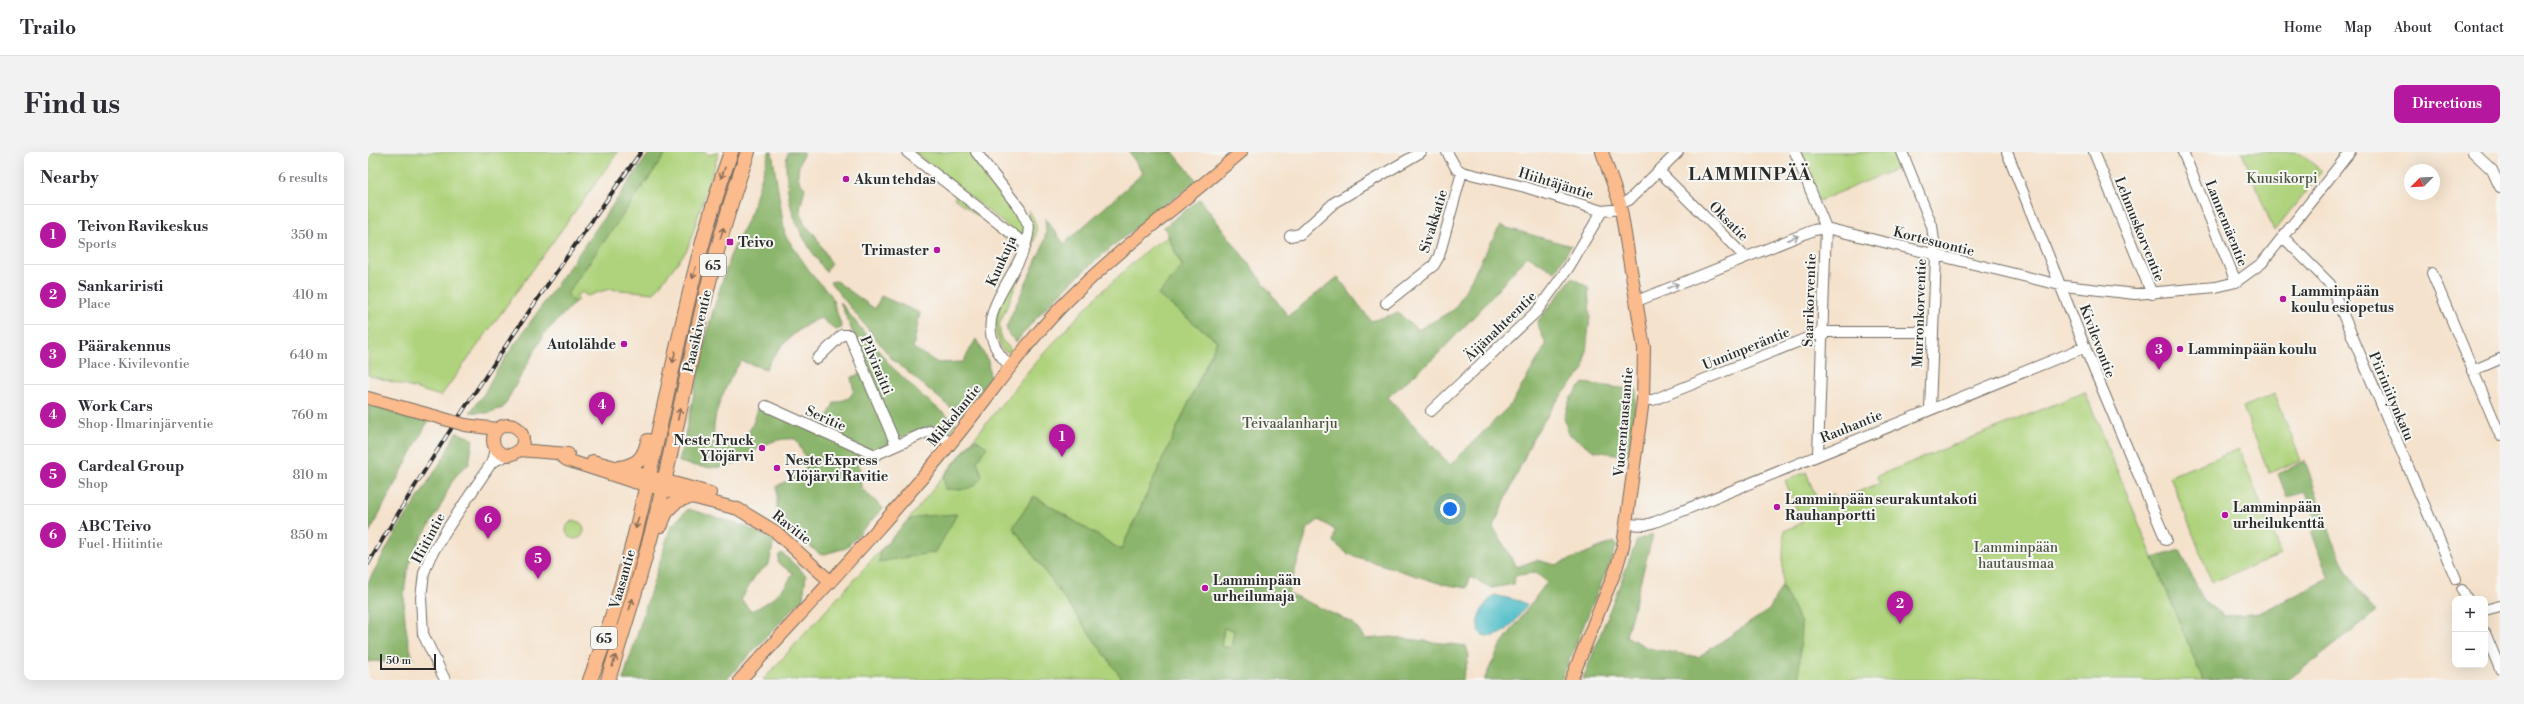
<!DOCTYPE html>
<html lang="en">
<head>
<meta charset="utf-8">
<style>
  body { margin:0; font-family:"Libre Bodoni",serif; background:#f2f2f3; color:#2b2b33 }
  .controls { position:absolute; right:12px; bottom:12px; display:grid; overflow:hidden; border-radius:8px; box-shadow:0 4px 16px #0002 }
  .controls button { width:36px; height:36px; display:grid; place-items:center; padding:0; border:0; border-bottom:1px solid #e1e1e2; background:#fff; color:#2b2b33; font:20px sans-serif }
  .compass { position:absolute; left:2036px; top:12px; width:36px; height:36px; border-radius:50%; background:#fff; box-shadow:0 4px 16px #0002; rotate:246deg }
  .scale { position:absolute; left:12px; bottom:10px; width:56px; box-sizing:border-box; padding-left:4px; border:2px solid #2b2b2b; border-top:0; font-size:11px; line-height:14px; white-space:nowrap; color:#2b2b2b; -webkit-text-stroke:3px #f6f6f2; paint-order:stroke }
  .you { position:absolute; left:1082px; top:357px; width:14px; height:14px; margin:-10px; border:3px solid #fff; border-radius:50%; background:#1a73e8; box-shadow:0 0 0 6px #1a73e833 }
  .badge { display:grid; place-items:center; width:26px; height:26px; border-radius:50%; background:#b5179e; color:#fff; font-size:13px; font-weight:700 }
  .pin { position:absolute; translate:-50% -33px; filter:drop-shadow(0 1px 2px #0008) }
  .pin::after { content:''; position:absolute; top:21px; width:14px; height:12px; background:inherit; clip-path:polygon(0 0,100% 0,50% 100%) }
  .list { margin:0; padding:0; list-style:none }
  h2 { display:flex; justify-content:space-between; align-items:center; height:52px; margin:0; padding:0 16px; font-size:17px }
  h2 small { font-size:13px; font-weight:400; color:#7c7c81 }
  .list li { display:grid; grid-template-columns:26px 1fr auto; gap:12px; align-items:center; box-sizing:border-box; height:60px; padding:0 16px; border-top:1px solid #e1e1e2 }
  .list b { display:block; font-size:15px; white-space:nowrap }
  .list p { margin:0; font-size:13px; white-space:nowrap; color:#7c7c81 }
  .list em { font-size:13px; font-style:normal; color:#7c7c81 }
  .map { position:relative; flex:none; width:2132px; height:528px; overflow:hidden; border-radius:8px }
  header { display:flex; align-items:center; gap:24px; box-sizing:border-box; height:56px; padding:0 20px; background:#fff; border-bottom:1px solid #e1e1e2 }
  header strong { font-size:19px }
  nav { display:flex; gap:22px; margin-inline-start:auto; font-size:14px }
  .intro { display:flex; align-items:center; justify-content:space-between; box-sizing:border-box; height:96px; padding:0 24px }
  h1 { margin:0; font-size:28px }
  .button { padding:10px 18px; border-radius:8px; background:#b5179e; color:#fff; font-size:14px; font-weight:700 }
  main { display:flex; gap:24px; padding:0 24px }
  aside { flex:1; background:#fff; border-radius:8px; box-shadow:0 4px 16px #0002 }
  .map>svg:first-child { display:block }
  .green { fill:#afd37c; stroke:#6d7f54 }
  .forest { fill:#8bb56c; stroke:#5b704c; fill-rule:evenodd }
  .water { fill:#52c0c9; stroke:#3e767a }
  .lines { fill:none; stroke-linecap:round; stroke-linejoin:round }
  .minor-casing { stroke:#726b63; stroke-width:12 }
  .major-casing { stroke:#726b63; stroke-width:14 }
  .highway-casing { stroke:#726b63; stroke-width:16 }
  .minor { stroke:#fff; stroke-width:10 }
  .major { stroke:#fbbb8c; stroke-width:12 }
  .highway { stroke:#fbbb8c; stroke-width:14 }
  .rail-casing { stroke:#2b2b2b; stroke-width:4 }
  .rail { stroke:#f6f6f2; stroke-width:2.5; stroke-dasharray:8; stroke-linecap:butt }
  .major-bridge-casing { stroke:#726b63; stroke-width:14; stroke-linecap:butt }
  .major-bridge { stroke:#fbbb8c; stroke-width:12 }
  .oneway { stroke:#896c57 }
  .oneway2 { stroke:#a0a0a0 }
  .poi-dot { fill:#b5179e; stroke:#f6f6f2; stroke-width:1.5 }
  .labels { text-anchor:middle; stroke-width:4; stroke-linejoin:round; paint-order:stroke }
  .shield { fill:#f6f6f2; stroke:#686867; stroke-width:1 }
  .shield-label { font-size:13px; font-weight:bold; fill:#2b2b2b }
  .park-label { font-size:14px; fill:#4c553f; stroke:#f6f6f2 }
  .poi-label { font-size:14px; font-weight:bold; fill:#2b2b2b; stroke:#f6f6f2; text-anchor:start }
  .street-label { font-size:14px; fill:#2b2b2b; stroke:#f6f6f2 }
  .district-label { font-size:18px; font-weight:bold; letter-spacing:1px; fill:#2b2b2b; stroke:#f6f6f2 }
</style>
</head>
<body>
<header>
<strong>Trailo</strong>
<nav><a>Home</a><a>Map</a><a>About</a><a>Contact</a></nav>
</header>
<div class="intro"><h1>Find us</h1><a class="button">Directions</a></div>
<main>
<aside>
<h2>Nearby<small>6 results</small></h2>
<ul class="list">
<li><span class="badge">1</span><div><b>Teivon Ravikeskus</b><p>Sports</p></div><em>350 m</em></li>
<li><span class="badge">2</span><div><b>Sankariristi</b><p>Place</p></div><em>410 m</em></li>
<li><span class="badge">3</span><div><b>Päärakennus</b><p>Place · Kivilevontie</p></div><em>640 m</em></li>
<li><span class="badge">4</span><div><b>Work Cars</b><p>Shop · Ilmarinjärventie</p></div><em>760 m</em></li>
<li><span class="badge">5</span><div><b>Cardeal Group</b><p>Shop</p></div><em>810 m</em></li>
<li><span class="badge">6</span><div><b>ABC Teivo</b><p>Fuel · Hiitintie</p></div><em>850 m</em></li>
</ul>
</aside>
<div class="map">
<svg width="2132" height="528" viewBox="0 0 2132 528">
  <rect width="100%" height="100%" fill="#f6f6f2"/>
  <filter id="ink" filterUnits="userSpaceOnUse"><feTurbulence type="fractalNoise" baseFrequency=".025" numOctaves="2"/><feDisplacementMap in="SourceGraphic" scale="8" xChannelSelector="R" yChannelSelector="G"/><feConvolveMatrix kernelMatrix="1 2 1 2 8 2 1 2 1" color-interpolation-filters="sRGB"/></filter>
  <filter id="wash" filterUnits="userSpaceOnUse"><feTurbulence type="fractalNoise" baseFrequency=".012" numOctaves="4" result="noise"/><feDisplacementMap in="SourceGraphic" scale="16" xChannelSelector="R" yChannelSelector="G"/><feGaussianBlur stdDeviation="0.9" result="paint"/><feColorMatrix in="noise" values="0 0 0 0 0 0 0 0 0 0 0 0 0 0 0 0 0 1.4 0 .05"/><feComposite in="paint" operator="in"/></filter>
  <g filter="url(#wash)">
    <rect width="100%" height="100%" fill="#f5e2cc"/>
    <path class="green" d="M0,0H250L73,244L0,223Z
      M299,0H337L341,3L351,0L319,98L286,141L241,137L219,144L214,140L208,144L210,148L207,150L199,142Z
      M546,0H604L644,52L657,74L653,85Z
      M1431,0H1530L1535,14L1451,49Z
      M1874,0H1930L1954,19L1906,79Z
      M589,42L616,64L614,67L586,46Z
      M661,58C672,77 669,82 661,102L657,101Z
      M626,73L647,89L650,96L624,76Z
      M800,85L814,114L790,143L849,189L753,398L666,344L645,375L755,528H395L540,368L666,212L729,144L781,96Z
      M654,108L658,109L631,173L633,187L645,200C640,201 636,200 633,195C617,169 642,133 654,108Z
      M1717,240L1835,528H1431L1433,471L1414,434L1416,379L1434,371L1417,329L1438,320L1449,348L1465,342L1468,349L1512,331L1509,324Z
      M1907,242L1933,309L1901,321L1875,255Z
      M1871,297L1913,403L1844,430L1802,324Z
      M198 378a9 9 0 1 1 18 0a9 9 0 1 1-18 0Z
      M856,476L866,478L863,496L853,494Z"/>
    <path class="forest" d="M282,0H299L199,142L207,150L176,182L135,256L119,261L102,260L116,242L128,219Z
      M401,0H404L417,83L445,124L463,143L474,176L468,178L453,166C432,173 407,197 398,217L373,209C359,231 339,268 348,293C377,291 383,282 390,256L401,258L499,302L491,306L493,336L515,356L478,396L453,403L409,369V334L435,321L440,311L428,287C391,284 384,310 354,315C339,317 326,314 311,310L342,169L362,104L384,58Z
      M420,0H436C431,14 425,25 437,36L432,57L436,72L447,83L463,111L458,120C436,89 421,66 419,28C418,18 417,9 420,0Z
      M761,0H805L829,29C765,77 699,126 648,190L641,183L638,175L676,91L678,79L677,66L696,92L775,21Z
      M832,47L920,164L970,125L1003,169L1030,161L1050,178L1087,157L1132,74L1203,94L1187,120L1159,104L1113,157L1067,205L1020,245L1082,313L1144,251L1178,193L1169,170L1204,126L1220,135L1222,165L1216,217L1189,249L1166,284L1125,375L1149,415L1168,408L1188,413L1245,390L1249,393L1193,528H1116L1132,494L1179,430L1167,420L1147,424L1146,432L1124,436L1102,425L1099,436L1074,432L980,402L965,390L967,378L951,368L940,376L920,441L985,471L997,487L1023,485L1098,494L1101,504L1094,528H755L645,375L666,344L753,398L849,189L790,143L814,114L796,75ZM856,476L866,478L863,496L853,494Z
      M468,129L507,157L513,144L552,161L545,196L570,211L595,210L608,187L620,209L622,224L594,265L524,207L462,130Z
      M472,150L522,213L552,242L588,271L583,279L576,280L562,274L529,287Z
      M495,220L525,290L504,300L454,277L466,251L481,246L486,239L483,226Z
      M1215,231L1269,238L1261,304L1226,299L1201,282L1196,266L1202,247Z
      M0,252L60,269L0,383Z
      M88,280L105,287L101,312C80,327 82,338 70,359C64,371 55,382 49,393C31,428 34,470 45,507L19,510L1,509L0,511V430L25,385L76,305Z
      M607,287L619,295L609,309L614,323C606,340 593,338 577,337L576,324Z
      M1937,309C1956,360 1970,421 2008,460L1920,528H1835L1785,406L1812,398L1836,450L1857,464L1891,461L1961,427L1944,381L1951,373L1938,340L1919,345L1910,322Z
      M320,357L377,374L406,389L401,412L387,424L373,448L383,459C400,452 418,438 425,421L410,411L411,403L414,401L438,423L435,446L358,528H255L303,374Z
      M589,362L568,400L511,410L512,399L540,368L555,364Z
      M1285,382L1258,484L1280,496L1330,505L1401,458L1414,434L1433,471L1431,528L1215,527L1269,388Z"/>
    <path class="water" d="M1126,443L1152,449L1159,453C1146,469 1137,489 1114,483C1103,468 1116,453 1126,443Z"/>
  </g>
  <g filter="url(#ink)">
    <g class="lines">
      <g class="minor-casing">
        <path id="minor" d="M539,0L657,92
          M608,0L652,57L661,75C658,127 590,164 642,214
          M1079,0L1088,16L1094,20L1157,35L1234,59L1253,57
          M1427,0L1458,76L1450,302
          M1534,0L1564,74L1568,104L1562,257
          M1639,0L1722,208L1798,388
          M1726,0L1784,142
          M1815,0L1868,130
          M2105,0L2124,18L2132,35
          M1291,19L1377,105
          M1252,52L1261,48L1310,0
          M922,84L932,82L967,50L1053,0
          M1915,85L1962,132L2088,427
          M2064,121L2132,283
          M1269,149L1446,78L1458,76L1696,134L1767,142L1848,135L1868,130L1894,111L1982,0
          M1018,151L1066,113L1071,104L1094,20
          M449,207L474,183H481L528,293
          M2104,219L2132,207
          M1275,248H1285L1454,180H1564
          M398,254L507,303L561,279L569,281L583,292
          M1063,259L1169,159L1201,115L1234,59
          M124,310L140,303
          M1259,372L1277,373L1287,370L1717,195
          M2094,438L2099,447
          M2117,458L2132,454
          M2117,481L2132,517
          M77,528L55,482L53,446L56,421L62,405L79,377L124,310L127,296"/>
      </g>
      <g class="major-casing">
        <path id="major" d="M0,246L66,264
          M125 288a15 15 0 1 1 30 0a15 15 0 1 1-30 0Z
          M97,273L129,277
          M151,298L200,302
          M192,303L199,308L266,330L370,357L408,380L463,430
          M225,309L342,341
          M372,528C443,450 516,374 582,292C622,244 656,192 700,148C754,94 816,50 873,0
          M1203,528L1248,417L1255,394L1275,248L1276,196L1252,52L1234,0"/>
      </g>
      <g class="highway-casing">
        <path id="highway" d="M252,316C270,313 276,306 280,289
          M293,373C298,355 307,346 326,344
          M222,528C288,357 301,172 363,0
          M240,528C258,468 278,409 292,348C319,231 339,113 380,0"/>
      </g>
      <use href="#minor" class="minor"/>
      <use href="#major" class="major"/>
      <use href="#highway" class="highway"/>
      <g class="rail-casing">
        <path id="rail" d="M0,412C83,270 177,134 273,0"/>
      </g>
      <use href="#rail" class="rail"/>
      <g class="major-bridge-casing">
        <path id="major-bridge" d="M66,264L97,273"/>
      </g>
      <use href="#major-bridge" class="major-bridge"/>
    </g>
    <defs><path id="oneway-shaft" d="M-6 0H5M1.5-3L5.5 0L1.5 3" fill="none" stroke-width="1.6" stroke-linecap="round" stroke-linejoin="round"/></defs>
    <g class="oneway">
      <use href="#oneway-shaft" transform="translate(355 21) rotate(109)"/>
      <use href="#oneway-shaft" transform="translate(354 81) rotate(-74)"/>
      <use href="#oneway-shaft" transform="translate(326 121) rotate(105)"/>
      <use href="#oneway-shaft" transform="translate(306 205) rotate(102)"/>
      <use href="#oneway-shaft" transform="translate(311 262) rotate(-78)"/>
      <use href="#oneway-shaft" transform="translate(269 371) rotate(105)"/>
      <use href="#oneway-shaft" transform="translate(263 452) rotate(-73)"/>
      <use href="#oneway-shaft" transform="translate(246 509) rotate(-73)"/>
    </g>
    <g class="oneway2">
      <use href="#oneway-shaft" transform="translate(1425 86) rotate(-21)"/>
      <use href="#oneway-shaft" transform="translate(1305 134) rotate(-22)"/>
    </g>
  </g>
  <g class="poi-dot">
    <circle cx="478" cy="27" r="4"/>
    <rect x="358" y="86" width="8" height="8" rx="2"/>
    <circle cx="569" cy="98" r="4"/>
    <circle cx="1915" cy="147" r="4"/>
    <circle cx="256" cy="192" r="4"/>
    <circle cx="1812" cy="197" r="4"/>
    <circle cx="394" cy="296" r="4"/>
    <circle cx="409" cy="316" r="4"/>
    <circle cx="1409" cy="355" r="4"/>
    <circle cx="1857" cy="363" r="4"/>
    <circle cx="837" cy="436" r="4"/>
  </g>
  <g class="labels">
    <g class="shield">
      <rect x="332" y="102" width="26" height="22" rx="3"/>
      <rect x="223" y="475" width="26" height="22" rx="3"/>
    </g>
    <g class="shield-label">
      <text x="345" y="118">65</text>
      <text x="236" y="491">65</text>
    </g>
    <g class="park-label">
      <text x="1914" y="31">Kuusikorpi</text>
      <text x="922" y="276">Teivaalanharju</text>
      <text x="1648" y="400">Lamminpään<tspan x="1648" dy="16">hautausmaa</tspan></text>
    </g>
    <g class="poi-label">
      <text x="486" y="32">Akun tehdas</text>
      <text x="370" y="95">Teivo</text>
      <text x="561" y="103" text-anchor="end">Trimaster</text>
      <text x="1923" y="144">Lamminpään<tspan x="1923" dy="16">koulu esiopetus</tspan></text>
      <text x="248" y="197" text-anchor="end">Autolähde</text>
      <text x="1820" y="202">Lamminpään koulu</text>
      <text x="386" y="293" text-anchor="end">Neste Truck<tspan x="386" dy="16">Ylöjärvi</tspan></text>
      <text x="417" y="313">Neste Express<tspan x="417" dy="16">Ylöjärvi Ravitie</tspan></text>
      <text x="1417" y="352">Lamminpään seurakuntakoti<tspan x="1417" dy="16">Rauhanportti</tspan></text>
      <text x="1865" y="360">Lamminpään<tspan x="1865" dy="16">urheilukenttä</tspan></text>
      <text x="845" y="433">Lamminpään<tspan x="845" dy="16">urheilumaja</tspan></text>
    </g>
    <g class="street-label">
      <text transform="translate(1188 31) rotate(17)" y="5">Hiihtäjäntie</text>
      <text transform="translate(1065 69) rotate(-73)" y="5">Sivakkatie</text>
      <text transform="translate(1361 69) rotate(45)" y="5">Oksatie</text>
      <text transform="translate(1859 71) rotate(68)" y="5">Lannemäentie</text>
      <text transform="translate(1772 77) rotate(68)" y="5">Lehmuskorventie</text>
      <text transform="translate(1566 89) rotate(14)" y="5">Kortesuontie</text>
      <text transform="translate(633 109) rotate(-66)" y="5">Kuukuja</text>
      <text transform="translate(1441 148) rotate(-88)" y="5">Saarikorventie</text>
      <text transform="translate(1551 161) rotate(-88)" y="5">Murronkorventie</text>
      <text transform="translate(1132 174) rotate(-44)" y="5">Äijänahteentie</text>
      <text transform="translate(329 179) rotate(-77)" y="5">Paasikiventie</text>
      <text transform="translate(1730 189) rotate(69)" y="5">Kivilevontie</text>
      <text transform="translate(1378 196) rotate(-22)" y="5">Uuninperäntie</text>
      <text transform="translate(509 213) rotate(67)" y="5">Pilviraitti</text>
      <text transform="translate(2024 244) rotate(67)" y="5">Piiriniitynkatu</text>
      <text transform="translate(586 263) rotate(-51)" y="5">Mikkolantie</text>
      <text transform="translate(458 266) rotate(24)" y="5">Seritie</text>
      <text transform="translate(1255 270) rotate(-85)" y="5">Vuorentaustantie</text>
      <text transform="translate(1483 274) rotate(-22)" y="5">Rauhantie</text>
      <text transform="translate(424 375) rotate(38)" y="5">Ravitie</text>
      <text transform="translate(60 386) rotate(-62)" y="5">Hiitintie</text>
      <text transform="translate(254 427) rotate(-74)" y="5">Vaasantie</text>
    </g>
    <g class="district-label">
      <text x="1382" y="28">LAMMINPÄÄ</text>
    </g>
  </g>
</svg>
<div class="controls">
<button>+</button>
<button>−</button>
</div>
<svg class="compass" viewBox="-18 -18 36 36"><path d="M0-13l5 13h-10z" fill="#e53935"/><path d="M0 13l5-13h-10z" fill="#7c7c81"/></svg>
<div class="scale">50 m</div>
<div class="you"></div>
<div class="pin badge" style="left:694px;top:305px">1</div>
<div class="pin badge" style="left:1532px;top:472px">2</div>
<div class="pin badge" style="left:1791px;top:218px">3</div>
<div class="pin badge" style="left:234px;top:273px">4</div>
<div class="pin badge" style="left:170px;top:427px">5</div>
<div class="pin badge" style="left:120px;top:387px">6</div>
</div>
</main>
</body>
</html>
